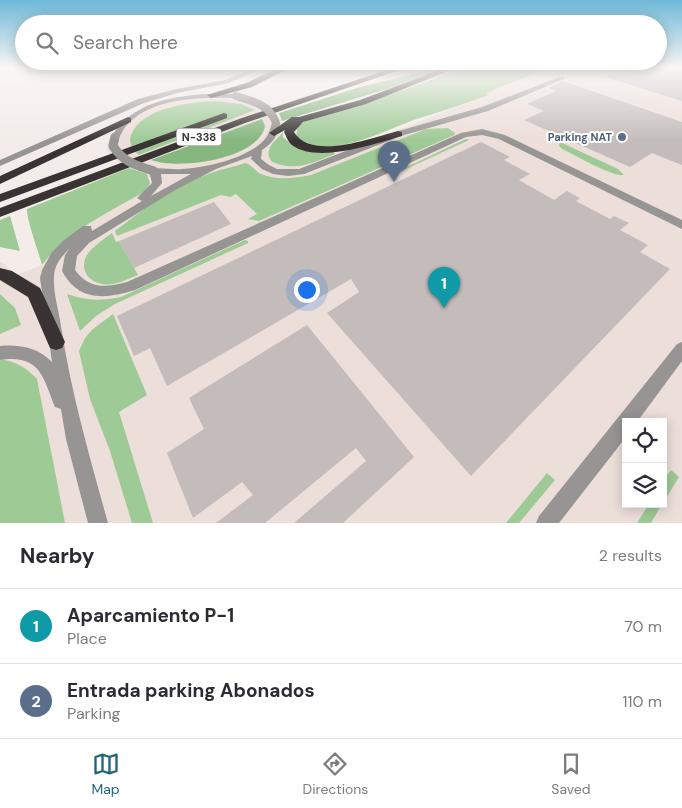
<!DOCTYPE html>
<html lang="en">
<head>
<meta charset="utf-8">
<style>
  body { margin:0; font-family:"DM Sans",sans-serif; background:#f7f7f7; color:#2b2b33 }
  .controls { position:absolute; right:15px; bottom:15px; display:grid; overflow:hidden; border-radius:0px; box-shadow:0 2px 12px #0003 }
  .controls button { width:45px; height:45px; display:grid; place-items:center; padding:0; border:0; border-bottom:1px solid #e1e1e2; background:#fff; color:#2b2b33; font:25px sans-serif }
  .you { position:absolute; left:306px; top:289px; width:18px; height:18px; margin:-12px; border:4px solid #fff; border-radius:50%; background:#1a73e8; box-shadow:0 0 0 8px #1a73e833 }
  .badge { display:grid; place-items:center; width:32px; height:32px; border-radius:50%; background:#216577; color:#fff; font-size:16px; font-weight:700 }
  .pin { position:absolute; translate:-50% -41px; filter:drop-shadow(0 1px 2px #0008) }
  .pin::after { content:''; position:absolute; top:26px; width:18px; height:15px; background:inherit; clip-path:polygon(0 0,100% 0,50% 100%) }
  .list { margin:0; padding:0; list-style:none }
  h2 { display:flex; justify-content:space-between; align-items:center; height:65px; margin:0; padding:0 20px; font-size:21px }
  h2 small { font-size:16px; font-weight:400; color:#7c7c81 }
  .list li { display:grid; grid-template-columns:32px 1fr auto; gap:15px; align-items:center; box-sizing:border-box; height:75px; padding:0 20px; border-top:1px solid #e1e1e2 }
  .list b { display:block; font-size:19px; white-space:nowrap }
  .list p { margin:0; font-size:16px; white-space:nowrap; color:#7c7c81 }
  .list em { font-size:16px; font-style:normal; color:#7c7c81 }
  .icon { flex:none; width:28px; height:28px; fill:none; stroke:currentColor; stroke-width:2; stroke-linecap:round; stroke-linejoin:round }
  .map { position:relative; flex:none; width:682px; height:523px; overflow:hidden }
  .search { position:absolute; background:#fff; box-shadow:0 2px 12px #0003; left:15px; right:15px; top:15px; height:55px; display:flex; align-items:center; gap:12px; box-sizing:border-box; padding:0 18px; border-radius:28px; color:#7c7c81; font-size:19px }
  .sheet { height:215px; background:#fff }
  nav { display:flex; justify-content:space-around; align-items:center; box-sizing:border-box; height:70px; border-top:1px solid #e1e1e2; background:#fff; font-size:14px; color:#7c7c81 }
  nav a { display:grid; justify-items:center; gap:2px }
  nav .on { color:#216577 }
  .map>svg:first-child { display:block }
  .built { fill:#ecded9; fill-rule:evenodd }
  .green { fill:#9eca96 }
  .forest { fill:#86b77e }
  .building { fill:#c3bcbb }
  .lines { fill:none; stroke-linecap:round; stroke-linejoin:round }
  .minor { fill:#979494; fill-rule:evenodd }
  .highway { fill:#393334; fill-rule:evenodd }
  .minor-bridge-far1 { stroke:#979494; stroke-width:8 }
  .minor-bridge { stroke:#979494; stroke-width:9 }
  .service-dot { fill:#5c6f8a; stroke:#fff; stroke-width:2 }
  .labels { text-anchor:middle; stroke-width:4; stroke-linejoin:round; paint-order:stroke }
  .shield { fill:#fff; stroke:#757473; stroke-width:1 }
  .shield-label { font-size:11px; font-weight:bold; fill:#3a3837 }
  .far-service-label { font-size:11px; font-weight:bold; fill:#4e5e75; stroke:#fff; text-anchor:end }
</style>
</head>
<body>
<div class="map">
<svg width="682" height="523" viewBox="0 0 682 523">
  <rect width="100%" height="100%" fill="#f3ece9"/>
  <path class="built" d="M548,68H682V523H0V262L6,265L16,275L42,265L61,242L102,215L150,179L147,174L118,162L108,152L107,144L111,136L132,114L153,105L184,97L207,94H226L261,100L273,107L282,121L283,132L267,150L272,162L291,167L367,142L488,95L485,93ZM626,422H663V504H626Z"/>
  <path class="green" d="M465,68H548L486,93L489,95C467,103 445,110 423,117C388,127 330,164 296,136L298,126L309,119L380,98Z
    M216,101L241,104L255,110L139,155C133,150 128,142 131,135C142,107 191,102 216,101Z
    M448,128L455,133L454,135L259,221L248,219L257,214L236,194L230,197L221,195L117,236L115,231C144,208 176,185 211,173C222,169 234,167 245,163C251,164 255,171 261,174C277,181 295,178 311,175L426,129Z
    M283,132V137C298,152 312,150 333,152L335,154C311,163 297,172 272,162C262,149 275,142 283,132Z
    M466,139L469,140L393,175H390Z
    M560,142L618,169L624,175C612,177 575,155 562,149L559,146Z
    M129,168L147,174L150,183L146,191C109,212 69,230 42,265C39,253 26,218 27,209Z
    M10,216L20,251L0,247V220Z
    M112,233L116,242L119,241L138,275C129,278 121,283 112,284C96,287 78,275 86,257C90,248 104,239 112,233Z
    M245,240L248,241V243L115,304L96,316L80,331L67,294C86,301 101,301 121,297Z
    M0,294L15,308L21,325L0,334Z
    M113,314L147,395L119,412L153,523H132L110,451L90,399L79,351L85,338L93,329Z
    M0,359C15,361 27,368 37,379L65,523H0Z
    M671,470L679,477L663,503V481Z
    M547,473L555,480L519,523H506Z
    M649,504H662L651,523H637Z"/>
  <path class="forest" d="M438,68H448L387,89L282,121L279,113L360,87Z
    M262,119L265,126C258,160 178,170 151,160Z"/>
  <path class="building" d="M623,68H682V101L605,77Z
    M563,81L682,122V165L652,153L630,167L524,120L544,111L527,104L556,91L548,88Z
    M481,142L510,157L504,160L530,174L519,180L554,200L567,191L580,198L576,201L610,219L614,216L629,223L620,230L648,245L640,252L670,269L471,476L327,313L359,292L351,279L167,386L150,348L134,356L117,316Z
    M214,202L231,224L134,268L119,241Z
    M307,325L414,457L343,523H294L366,461L356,448L265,523H216L253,495L242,482L193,518L167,453L204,429L189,398Z"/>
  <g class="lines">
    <path class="minor" d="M254,68H262L229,83L177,93L144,103L0,166V160L138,99L176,89L225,80Z
      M562,76L564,77V79L488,111L401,136L304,174L288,176L273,174L262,169L251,159L252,156L216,169L177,189L89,243L77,256L75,270C89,289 105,288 127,282L461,133L482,129L505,135L682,220V229L499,139L482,135L466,137L135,290C105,299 79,302 62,271L65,255L70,248C62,256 54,265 54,277C53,293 59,311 61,326C71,393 90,458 108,523H88L66,439L61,409L55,407C43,377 40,354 0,360V346C19,344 39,348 52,362L40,278L42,270L52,252L63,241L83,226H91L92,231L142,201L137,198L152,183L149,171L151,169C160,167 172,170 182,169C206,168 249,158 265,139C270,133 270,127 273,121L280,123C278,135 273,143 262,150L261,159L269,165L277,169H299L395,132L482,107ZM161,174H191L151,196L162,183Z
      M205,94H236L240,96L236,98C202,97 151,97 126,126C123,129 121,135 118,139L111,137C133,103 167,97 205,94Z
      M682,342V361L637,422H626V437L559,523H536L539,516L677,344Z"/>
    <path class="highway" d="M279,68H289L252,87L211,98L207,95L246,83Z
      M393,68H405L245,123L0,217V208L239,119Z
      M445,68H456L366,104L303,122L294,132C312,161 371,138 398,131L402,132V136C374,144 317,164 292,145C288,142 286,136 284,132L285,130L274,136L269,133L292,117H299L360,100Z
      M224,113L227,114V118L0,202V194Z
      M128,117L131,118V122L0,184V176Z
      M0,268L12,271L40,288L65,342L62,348L56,350L50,348L28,297L0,280Z"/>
    <path class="minor-bridge-far1" d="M236,96C253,101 270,105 276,123"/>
    <path class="minor-bridge" d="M115,137L113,146C123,162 137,166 154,171"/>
  </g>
  <linearGradient id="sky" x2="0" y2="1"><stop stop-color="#6db8d7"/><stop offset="0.48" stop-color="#faf6f5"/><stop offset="1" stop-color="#faf6f5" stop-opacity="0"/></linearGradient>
  <rect width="682" height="141" fill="url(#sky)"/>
  <circle class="service-dot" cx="622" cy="137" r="5"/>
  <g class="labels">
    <rect class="shield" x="176.5" y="128.5" width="45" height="17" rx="4"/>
    <g class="shield-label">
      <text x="199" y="141">N-338</text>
    </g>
    <g class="far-service-label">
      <text x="612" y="141">Parking NAT</text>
    </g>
  </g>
</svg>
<div class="controls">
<button><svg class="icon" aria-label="locate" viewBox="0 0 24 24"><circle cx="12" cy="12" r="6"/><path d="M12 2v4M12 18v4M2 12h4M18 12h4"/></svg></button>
<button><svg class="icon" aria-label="layers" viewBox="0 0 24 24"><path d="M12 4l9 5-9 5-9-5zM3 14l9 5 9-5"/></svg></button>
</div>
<div class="you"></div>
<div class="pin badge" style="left:444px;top:308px;background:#0f9aa8">1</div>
<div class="pin badge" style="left:394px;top:182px;background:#5c6f8a">2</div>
<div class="search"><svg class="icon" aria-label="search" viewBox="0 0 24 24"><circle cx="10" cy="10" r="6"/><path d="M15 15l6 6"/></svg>Search here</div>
</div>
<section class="sheet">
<h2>Nearby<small>2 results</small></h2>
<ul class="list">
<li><span class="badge" style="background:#0f9aa8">1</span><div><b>Aparcamiento P-1</b><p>Place</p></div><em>70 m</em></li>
<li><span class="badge" style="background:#5c6f8a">2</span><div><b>Entrada parking Abonados</b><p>Parking</p></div><em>110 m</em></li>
</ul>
</section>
<nav>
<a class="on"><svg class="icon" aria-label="map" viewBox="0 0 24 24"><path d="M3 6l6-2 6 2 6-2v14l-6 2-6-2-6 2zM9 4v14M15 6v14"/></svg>Map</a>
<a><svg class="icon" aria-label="directions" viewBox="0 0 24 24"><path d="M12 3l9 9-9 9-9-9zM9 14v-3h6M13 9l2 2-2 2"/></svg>Directions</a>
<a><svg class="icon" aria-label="saved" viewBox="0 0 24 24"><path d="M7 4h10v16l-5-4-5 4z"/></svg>Saved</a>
</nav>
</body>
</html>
